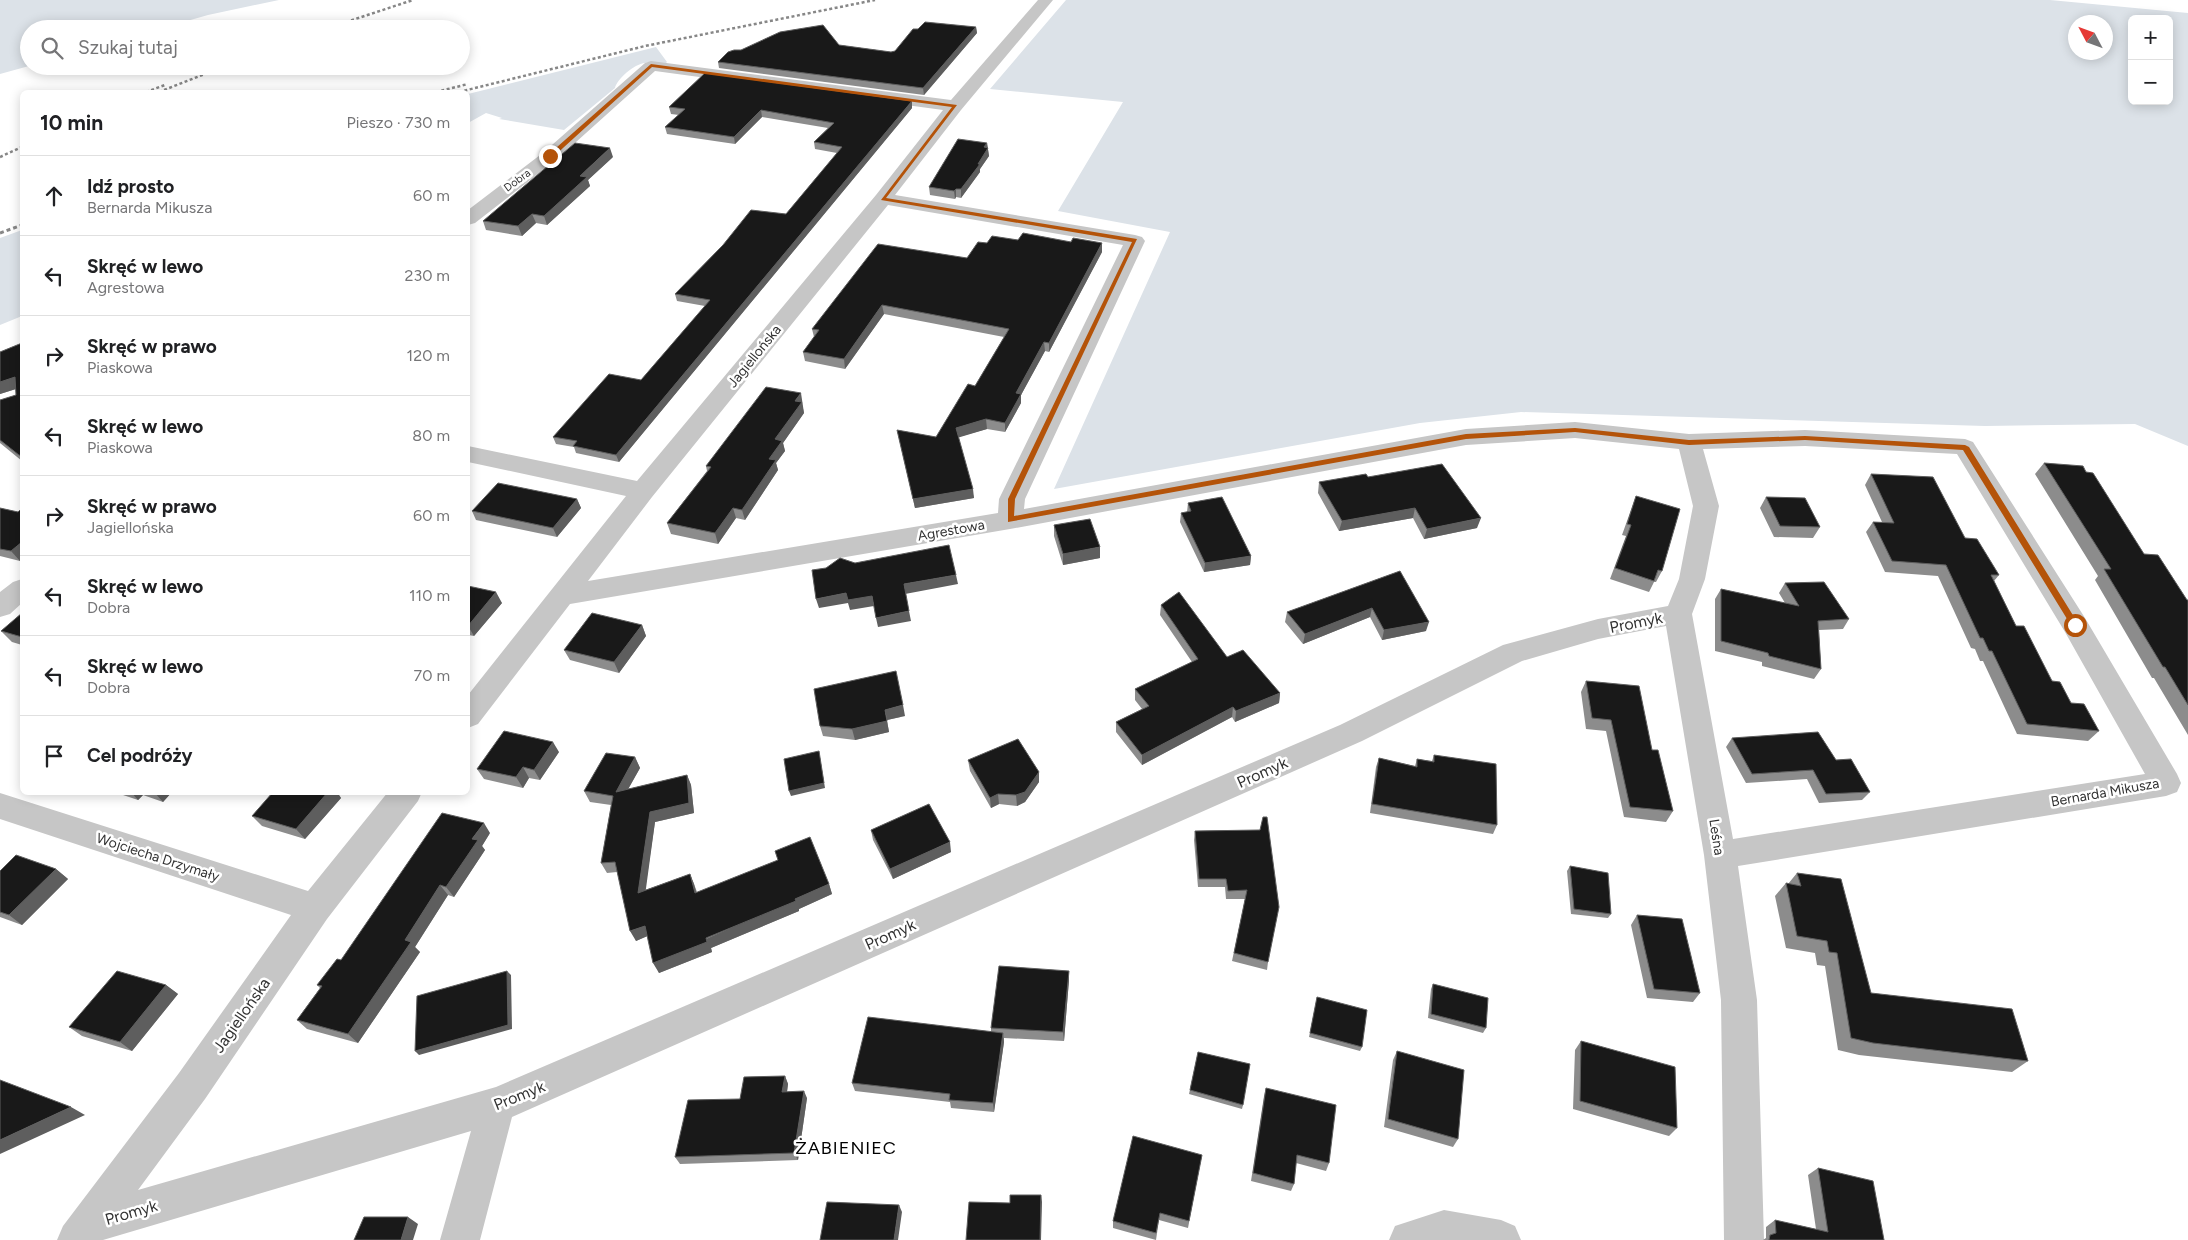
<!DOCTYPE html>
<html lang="pl">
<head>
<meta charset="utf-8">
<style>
  body { margin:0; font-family:Figtree,sans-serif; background:#f2f2f2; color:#202124 }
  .controls { position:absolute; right:15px; top:15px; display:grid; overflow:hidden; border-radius:8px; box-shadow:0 2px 12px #0003 }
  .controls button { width:45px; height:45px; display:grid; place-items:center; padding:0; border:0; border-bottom:1px solid #e0e0e0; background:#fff; color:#202124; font:25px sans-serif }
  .compass { position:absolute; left:2068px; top:15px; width:45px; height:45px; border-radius:50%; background:#fff; box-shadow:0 2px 12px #0003; rotate:311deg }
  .stop { position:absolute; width:15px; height:15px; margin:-11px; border:4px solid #b45309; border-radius:50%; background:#fff }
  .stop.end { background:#b45309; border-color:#fff; box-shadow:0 1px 5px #0008 }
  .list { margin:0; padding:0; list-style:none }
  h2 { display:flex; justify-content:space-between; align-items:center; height:65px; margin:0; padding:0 20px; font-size:21px }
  h2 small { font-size:16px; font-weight:400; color:#757577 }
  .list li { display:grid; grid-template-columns:32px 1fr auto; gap:15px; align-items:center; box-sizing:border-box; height:80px; padding:0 20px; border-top:1px solid #e0e0e0 }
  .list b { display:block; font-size:19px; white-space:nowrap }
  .list p { margin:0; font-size:16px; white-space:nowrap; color:#757577 }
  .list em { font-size:16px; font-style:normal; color:#757577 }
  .icon { flex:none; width:28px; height:28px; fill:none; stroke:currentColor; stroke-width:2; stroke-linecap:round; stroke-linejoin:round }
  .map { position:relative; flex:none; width:2188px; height:1240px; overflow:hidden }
  .search { position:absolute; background:#fff; box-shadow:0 2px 12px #0003; left:20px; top:20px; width:450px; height:55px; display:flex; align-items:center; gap:12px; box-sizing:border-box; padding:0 18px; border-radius:28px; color:#757577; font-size:19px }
  .panel { position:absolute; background:#fff; box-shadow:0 2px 12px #0003; left:20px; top:90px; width:450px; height:705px; border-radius:8px }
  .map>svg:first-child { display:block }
  .green { fill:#dce2e8; fill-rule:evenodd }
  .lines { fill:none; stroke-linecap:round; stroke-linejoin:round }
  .minor { fill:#c6c6c6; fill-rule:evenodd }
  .rail-far1 { stroke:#878787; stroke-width:2.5; stroke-dasharray:3 2.5; stroke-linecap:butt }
  .rail { stroke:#878787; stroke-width:3; stroke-dasharray:4 3; stroke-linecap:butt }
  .wall { fill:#8c8c8c }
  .shaded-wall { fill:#5e5e5e }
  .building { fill:#191919; stroke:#5e5e5e }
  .route { fill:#b45309 }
  .labels { text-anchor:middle; stroke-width:5; stroke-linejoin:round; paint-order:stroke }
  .far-street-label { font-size:11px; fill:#323232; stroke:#fff }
  .street-label { font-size:14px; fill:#323232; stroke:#fff }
  .near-street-label { font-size:16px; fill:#323232; stroke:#fff }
  .near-neighbourhood-label { font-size:18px; letter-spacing:1px; fill:#000; stroke:#fff }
</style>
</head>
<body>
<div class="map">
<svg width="2188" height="1240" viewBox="0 0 2188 1240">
  <rect width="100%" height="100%" fill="#fff"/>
  <path class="green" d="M0,0H279L208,15L159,29H29V66L0,74Z
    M1066,0H2050L2188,13V446L2135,424L1985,426L1521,412L1420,423L1054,489L1170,232L1058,211L1123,102L990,89ZM2132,19H2169V101H2132ZM2106,22V52H2076V22Z
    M656,47L667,62L665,64C658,63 651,62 645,63C634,64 617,79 615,88L564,130L499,119L502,118L486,113L468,123V94Z
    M22,230V316L0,325V238Z"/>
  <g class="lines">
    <path class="minor" d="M1038,0H1053L961,110L895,195L1135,235L1142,237L1145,241L1025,499L1024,509L1466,429L1575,422L1689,434L1805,430L1965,439L1973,442L2085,618L2177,774L2181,783L2177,792L2166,796L1738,866L1757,1000L1764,1240H1724L1721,1000L1704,855L1666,626L1598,639L1522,661L1362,741L512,1117L480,1240H440L471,1131L103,1240H57L63,1226L179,1073L291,915L0,819V793L308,891L388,792H422L418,801L327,919L205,1099L138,1190L496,1087L1340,725L1503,645L1598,619L1668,606L1679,579L1693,506L1679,449L1575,438L1466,445L1010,529L570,604L478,724L468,728V695L626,496L468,462V446L637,481L876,195L943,110L655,71L556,160L475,223L468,225V210L544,152L645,63L651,61L951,100ZM888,205L1123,245L999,499L998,513L588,581L652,497ZM1805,446L1957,454L2065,632L2145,774L1733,839L1692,614L1705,579L1719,506L1703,449Z
      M22,579V603L10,614L0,617V592L13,582Z
      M1444,1210L1501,1220L1515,1226L1521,1240H1389L1395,1226Z"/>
    <path class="rail-far1" d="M311,29L330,22
      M325,29L413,0
      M146,92L165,85
      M159,92L225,66
      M436,92L468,84
      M459,92L645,46L875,0
      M0,157L22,147"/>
    <path class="rail" d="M0,233L22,225"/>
  </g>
  <path class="wall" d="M976,27L977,33L924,95L719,68L718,62L741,50L839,45L891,52L895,51L918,29Z
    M669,107L912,108L619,462L576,453L574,447L556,444L553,437L641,380L705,306L677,301L675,294L786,214L837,153L815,149L814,142L828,128L762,117L735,144L667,134L665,127L679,115L671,114Z
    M987,143L989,156L980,169V172L961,198L956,197L955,199L930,195L929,187Z
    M613,157L588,180L590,186L547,225L536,223L522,236L486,230L483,221Z
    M1018,240L1102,243V252L1049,352L1045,351L1021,395V403L1005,432L987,429L958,437L974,498L915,508L897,430L936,437L975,386L1004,337L884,314L845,369L805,361L803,352L814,337L812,329L967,258L987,243Z
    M22,343V461L0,443V400L16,395V389L0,394V352Z
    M803,403L802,404L804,413L783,443L785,451L776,463L778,470L745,520L736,518L718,544L671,534L667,523L707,471L706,466Z
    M2044,463L2086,472L2144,554L2187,600H2188V735L2154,678H2152L2095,580L2098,576L2035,474Z
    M1871,474L1965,538L1999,575L1994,581L2016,626L2052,681L2071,703L2099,731L2088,741L2017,734L1983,661H1980L1975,649L1971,648L1938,576L1885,572L1866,532L1873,522H1882L1865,485Z
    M1368,477L1477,528L1424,539L1413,518L1339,531L1318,493L1319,482Z
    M1636,496L1662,571L1656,582H1654L1649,592L1610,579L1626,536L1622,535L1632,507Z
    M1766,497L1820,527L1813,538L1774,537L1760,508Z
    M577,499L581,508L557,537L476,520L472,511Z
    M1188,503L1251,556L1250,565L1204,572L1180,522L1181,513L1187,512Z
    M0,508L18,512L20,561L0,556Z
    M1054,525L1100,558L1063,565L1054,536Z
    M1400,571L1426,631L1382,640L1370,617L1303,644L1285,622L1287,612Z
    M1785,583L1849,619L1843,629L1819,630L1821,669L1814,679L1762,666V662L1715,651V599L1721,589L1785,603L1779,593Z
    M468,586L502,603L474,636L468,635Z
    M1161,605L1227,657L1280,693L1279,703L1235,722L1232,717L1142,765L1116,732V722L1142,709L1135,700V689L1192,662L1160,615Z
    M22,613V645L12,642L1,631Z
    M642,625L646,636L619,673L570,660L564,650Z
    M1586,681L1673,811L1666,822L1624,817L1606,731L1586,729L1581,692Z
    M905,716L887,720L889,732L855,740L823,736L820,726Z
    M1732,738L1836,760L1870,792L1862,800L1819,803L1807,779L1746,783L1726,747Z
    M559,752L540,780L529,778L523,788L484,779L477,769Z
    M1434,755L1497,825L1493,834L1370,813L1376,767L1379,758L1415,766L1417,759L1432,761Z
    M635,757L640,768L628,789L687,775L691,785L694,813L655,822L645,890L690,874L694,884L697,892L829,884L832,894L799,909V911L711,948L712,952L659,973L647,936L636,941L617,872L607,873L601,863L611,805L590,802L584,791Z
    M968,760L1039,782L1025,802L1017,806L999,804L991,808L970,771Z
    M114,792H172L163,802L143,795L138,800Z
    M273,792H337L341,798L305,839L262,826L252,816Z
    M871,830L951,852L893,879L873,840Z
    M1260,830L1268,962L1267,970L1232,961L1245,899H1226L1225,887H1198L1194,840L1195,831Z
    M490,833L482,846L485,850L454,897L448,895L415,947L420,952L358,1043L307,1029L297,1020L320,988L317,985L341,960Z
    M1570,866L1611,914L1608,918L1571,914L1567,871Z
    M56,869L68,879L22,925L0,917V871Z
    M1797,873L1871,993L2028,1061L2012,1072L1859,1055L1838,1050L1825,966L1817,965L1815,953L1786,948L1775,896L1786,883L1788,884Z
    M1637,915L1700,993L1693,1002L1647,998L1631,925Z
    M1069,971V980L1064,1041L1004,1038V1042L994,1112L951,1108L950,1102L855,1091L852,1083L991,1032V1028Z
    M1433,984L1486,1028L1483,1033L1428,1018L1431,989Z
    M166,985L178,994L132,1051L82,1036L69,1027Z
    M1317,997L1362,1047L1360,1051L1309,1037Z
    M1581,1041L1677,1128L1669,1136L1573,1109L1575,1050Z
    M1397,1051L1458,1139L1453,1147L1384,1127L1393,1060Z
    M1198,1052L1243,1105L1242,1109L1189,1094Z
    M785,1076L788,1084L787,1092L807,1098L798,1160L680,1164L675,1157L740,1099Z
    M1266,1088L1329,1163L1326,1171L1296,1163L1294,1184L1291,1191L1251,1181L1264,1096Z
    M1202,1155L1188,1228L1159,1220L1156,1240L1113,1228V1221Z
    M1818,1168L1884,1240H1763L1766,1238V1227L1775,1220L1816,1229L1808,1175Z"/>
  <path class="shaded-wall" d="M976,27L977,33L924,95L923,88Z
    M912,101V108L619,462L616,455Z
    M761,110L762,117L735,144L734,137Z
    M987,143L989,156L980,169V172L961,198V189L978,164L984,147Z
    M610,148L613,157L588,180L590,186L547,225L544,216L580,176Z
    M956,189V197L955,199L954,191Z
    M532,214L536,223L522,236L518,226Z
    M1102,243V252L1049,352V343Z
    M882,305L884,314L845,369L844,359Z
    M1044,342L1045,351L1021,395V403L1005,432V423L1016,393Z
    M15,377L22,387L0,394V382Z
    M801,393L804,413L783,443L785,451L776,463L778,470L745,520L742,510L769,459L775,439L795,401Z
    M986,419L987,429L957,438L956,428Z
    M973,489L974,498L915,508L913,499Z
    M577,499L581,508L557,537L553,528Z
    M733,508L736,518L718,544L715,533Z
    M1415,508L1413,518L1339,531L1342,521Z
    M1481,518L1477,528L1424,539L1427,529Z
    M22,542V559L20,561L11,551Z
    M1100,547V558L1063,565V554Z
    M1251,556L1250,565L1204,572L1205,563Z
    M956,575L958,584L905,594L904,584Z
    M496,592L502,603L474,636L468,626Z
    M846,593L872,596L874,606L850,610L848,603L819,608L816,599Z
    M1372,608L1370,617L1303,644L1305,634Z
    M909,611L911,621L878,627L876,618Z
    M1429,622L1426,631L1382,640L1384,630Z
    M642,625L646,636L619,673L614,662Z
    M1280,693L1279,703L1235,722L1236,711Z
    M903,705L905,716L887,720L885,710Z
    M1233,707L1232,717L1142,765V755Z
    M887,721L889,732L855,740L852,729Z
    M553,742L559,752L540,780L534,770Z
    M819,751L825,788L791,796L789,791Z
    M635,757L640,768L621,802L616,792Z
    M523,767L529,778L523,788L516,777Z
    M1039,772V782L1025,802L1017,806L1016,795Z
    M687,775L691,785L694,813L655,822L644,903L638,893L650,812Z
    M131,792H140L143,795L138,800Z
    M154,792H172L163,802Z
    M328,792H337L341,798L305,839L296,829Z
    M998,794L999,804L991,808L990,798Z
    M484,823L490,833L482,846L485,850L454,897L446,887L472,839Z
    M950,842L951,852L893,879L890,869Z
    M56,869L68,879L22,925L9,915Z
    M690,874L694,884L699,903L695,893Z
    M829,884L832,894L799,909V911L711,948L712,952L659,973L653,963L795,899Z
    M440,885L448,895L415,947L420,952L358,1043L348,1034L405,940Z
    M645,926L650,935L636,941L630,931Z
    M507,971L511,975L512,1029L419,1055L415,1051Z
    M1069,971V980L1064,1041L1063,1032Z
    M166,985L178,994L132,1051L120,1042Z
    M1003,1033L1004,1042L994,1112L993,1103Z
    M785,1076L788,1084L786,1099L782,1092Z
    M804,1091L807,1098L798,1160L794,1153Z
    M71,1107L85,1115L0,1154V1140Z
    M1041,1195L1042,1202L1041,1240H1040Z
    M899,1205L902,1212L898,1240H894Z
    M408,1217L418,1224L413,1240H401Z"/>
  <path class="building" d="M925,22L976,27L923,88L718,62L728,52L734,50H741L780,32L823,25L839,45L891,52L895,51L913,29H918Z
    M705,73L912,101L616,455L573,446L577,441L553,437L609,374L641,380L710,300L675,294L723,245L751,210L786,214L842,147L814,142L834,123L761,110L734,137L665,127L685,109L669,107Z
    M958,139L987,143L984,147L988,148L978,164H980L961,189H956L954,191L929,187Z
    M575,143L610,148L580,176L587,177L544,216L532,214L518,226L483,221Z
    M1023,233L1071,242L1073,238L1102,243L1049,343L1044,342L1016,393L1021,394L1005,423L986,419L956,428L973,489L913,499L897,430L936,437L968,384L975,386L1009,329L882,305L844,359L803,352L819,330L812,329L878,244L967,258L978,242L987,243L992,236L1018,240Z
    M22,343V456L19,455L0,440V400L16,395L15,377L0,382V352Z
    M766,387L801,393L795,401L802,402L775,439L782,441L769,459L776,460L742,510L733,508L715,533L667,523L711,467L706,466Z
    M2044,463L2083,466L2086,472L2093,473L2144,554L2158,555L2187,600H2188V705L2165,667H2163L2104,569H2111Z
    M1442,464L1481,518L1427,529L1415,508L1342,521L1319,482L1366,474L1368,477Z
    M1871,474L1933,477L1965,538L1977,539L1999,575H1991L2016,626H2024L2052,681L2060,682L2071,703L2084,704L2099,731L2027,724L1992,651H1989L1983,638H1980L1946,565L1892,561L1873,522L1894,523Z
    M498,483L577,499L553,528L472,511Z
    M1636,496L1680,509L1662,571L1658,570L1654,581L1615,568L1631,525L1627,524Z
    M1222,497L1251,556L1205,563L1181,513L1191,511L1188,503Z
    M1766,497L1805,498L1820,527L1780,526Z
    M0,508L18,512L22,508V542L11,551L0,549Z
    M1090,519L1100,547L1063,554L1054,525Z
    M949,545L956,575L904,584L909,611L876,618L872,596L848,600L846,593L816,599L812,570L826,568L840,558L855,563Z
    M1400,571L1429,622L1384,630L1372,608L1305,634L1287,612Z
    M1824,582L1849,619L1818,621L1821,669L1769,656L1768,653L1721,641V589L1799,606L1785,583Z
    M468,586L496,592L468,626Z
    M1179,592L1227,657L1243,650L1280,693L1236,711L1233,707L1142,755L1116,722L1149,706L1135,689L1198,659L1161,605Z
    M22,613V637L1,631Z
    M592,613L642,625L614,662L564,650Z
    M896,671L903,705L885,710L887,721L852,729L820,726L814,689Z
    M1586,681L1639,686L1652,750H1658L1673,811L1630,807L1611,720L1592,718Z
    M504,731L553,742L534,770L523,767L516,777L477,769Z
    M1818,732L1836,760L1851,759L1870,792L1826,794L1813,770L1752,774L1732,738Z
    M1018,739L1039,772L1025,792L1016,795L998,794L990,798L968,760Z
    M819,751L824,783L789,791L784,759Z
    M606,753L635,757L616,792L687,775L689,803L650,812L638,893L690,874L695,893L778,860L775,851L810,837L829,884L795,899L796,901L706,938L707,942L653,963L645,926L630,931L615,862L601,863L613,796L584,791Z
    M1434,755L1496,764L1497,825L1372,804L1379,758L1417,767V759L1434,762Z
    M273,792H328L296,829L252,816Z
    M929,804L950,842L890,869L871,830Z
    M442,813L484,823L472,839L478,840L446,887L440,885L405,940L411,942L348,1034L297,1020L322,986L317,985L337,959L341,960Z
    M1263,817H1267L1279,907L1268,962L1234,953L1247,890L1228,891L1226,879H1199L1195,831L1260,830Z
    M16,855L56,869L9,915L0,912V871Z
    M1570,866L1608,873L1611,914L1574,909Z
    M1797,873L1841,879L1871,993L2012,1009L2028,1061L1873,1043L1851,1038L1837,953L1829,952L1827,941L1797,936L1786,883L1801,886Z
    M1637,915L1682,919L1700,993L1654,989Z
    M999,966L1069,971L1063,1032L991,1028Z
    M117,971L166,985L120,1042L69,1027Z
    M507,971L508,1025L415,1051L417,996Z
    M1433,984L1488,998L1486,1028L1431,1014Z
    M1317,997L1367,1010L1362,1047L1310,1033Z
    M868,1017L1003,1033L993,1103L949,1100L950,1094L852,1083Z
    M1581,1041L1675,1067L1677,1128L1580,1101Z
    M1397,1051L1464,1070L1458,1139L1388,1119Z
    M1198,1052L1250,1064L1243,1105L1190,1090Z
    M785,1076L782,1092L804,1091L794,1153L675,1157L688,1100L740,1099L744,1077Z
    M0,1080L71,1107L0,1140Z
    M1266,1088L1336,1105L1329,1163L1297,1155L1294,1184L1253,1173Z
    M1133,1136L1202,1155L1189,1221L1160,1213L1156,1233L1113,1221Z
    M1818,1168L1873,1181L1884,1240H1769L1770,1235L1776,1233L1775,1220L1828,1232Z
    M1010,1195H1041L1040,1240H966L969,1202L1010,1203Z
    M827,1202L899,1205L894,1240H820Z
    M364,1217H408L401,1240H354Z"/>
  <path class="route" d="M651,64L957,105L886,198L1137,239L1015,499L1014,516L1466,434L1575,428L1689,440L1805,436L1965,445L1969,447L2079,625L2078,627H2072L1963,450L1805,440L1689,445L1575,432L1466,439L1008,522V499L1132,242L881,200L952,107L652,67L552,158H548V155Z"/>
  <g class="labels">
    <g class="far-street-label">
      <text transform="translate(517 180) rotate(-36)" y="4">Dobra</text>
    </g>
    <g class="street-label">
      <text transform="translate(754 356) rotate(-51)" y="5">Jagiellońska</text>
      <text transform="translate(951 530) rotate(-10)" y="5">Agrestowa</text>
      <text transform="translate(2105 792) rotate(-10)" y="5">Bernarda Mikusza</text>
      <text transform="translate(1717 837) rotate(81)" y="5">Leśna</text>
      <text transform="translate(158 857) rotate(18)" y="5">Wojciecha Drzymały</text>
    </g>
    <g class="near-street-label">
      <text transform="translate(1636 622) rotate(-11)" y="6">Promyk</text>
      <text transform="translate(1262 772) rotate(-24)" y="6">Promyk</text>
      <text transform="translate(890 934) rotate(-24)" y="6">Promyk</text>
      <text transform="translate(241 1015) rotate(-55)" y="6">Jagiellońska</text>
      <text transform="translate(519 1095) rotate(-22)" y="6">Promyk</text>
      <text transform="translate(131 1212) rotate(-16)" y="6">Promyk</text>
    </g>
    <g class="near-neighbourhood-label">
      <text x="846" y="1154">ŻABIENIEC</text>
    </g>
  </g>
</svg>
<div class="controls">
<button>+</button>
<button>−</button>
</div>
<svg class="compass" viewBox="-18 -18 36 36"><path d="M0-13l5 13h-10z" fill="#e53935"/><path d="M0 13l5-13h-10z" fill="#757577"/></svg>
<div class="stop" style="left:2075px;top:625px"></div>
<div class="stop end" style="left:550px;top:156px"></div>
<div class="search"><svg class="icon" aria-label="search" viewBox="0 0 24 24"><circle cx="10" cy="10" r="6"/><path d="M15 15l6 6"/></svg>Szukaj tutaj</div>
<section class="panel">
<h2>10 min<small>Pieszo · 730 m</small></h2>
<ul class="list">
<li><svg class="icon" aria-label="ahead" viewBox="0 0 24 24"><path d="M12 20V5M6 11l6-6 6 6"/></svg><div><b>Idź prosto</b><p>Bernarda Mikusza</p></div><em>60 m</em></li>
<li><svg class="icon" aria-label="left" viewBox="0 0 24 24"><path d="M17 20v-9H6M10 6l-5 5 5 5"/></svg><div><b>Skręć w lewo</b><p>Agrestowa</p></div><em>230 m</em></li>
<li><svg class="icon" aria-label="right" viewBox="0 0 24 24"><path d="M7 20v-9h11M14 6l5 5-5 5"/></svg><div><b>Skręć w prawo</b><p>Piaskowa</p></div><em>120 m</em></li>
<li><svg class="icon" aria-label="left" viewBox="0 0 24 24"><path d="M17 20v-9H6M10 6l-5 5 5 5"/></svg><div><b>Skręć w lewo</b><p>Piaskowa</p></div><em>80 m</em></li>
<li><svg class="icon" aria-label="right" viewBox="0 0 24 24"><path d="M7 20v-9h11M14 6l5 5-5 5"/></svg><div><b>Skręć w prawo</b><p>Jagiellońska</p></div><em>60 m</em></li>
<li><svg class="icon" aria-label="left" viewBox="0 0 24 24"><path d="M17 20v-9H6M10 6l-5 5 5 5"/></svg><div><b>Skręć w lewo</b><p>Dobra</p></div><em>110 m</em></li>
<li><svg class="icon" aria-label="left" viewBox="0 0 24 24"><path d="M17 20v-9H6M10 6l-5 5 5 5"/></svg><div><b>Skręć w lewo</b><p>Dobra</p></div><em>70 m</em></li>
<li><svg class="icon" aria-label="arrive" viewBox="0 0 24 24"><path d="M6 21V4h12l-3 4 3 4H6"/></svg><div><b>Cel podróży</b></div></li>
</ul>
</section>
</div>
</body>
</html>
